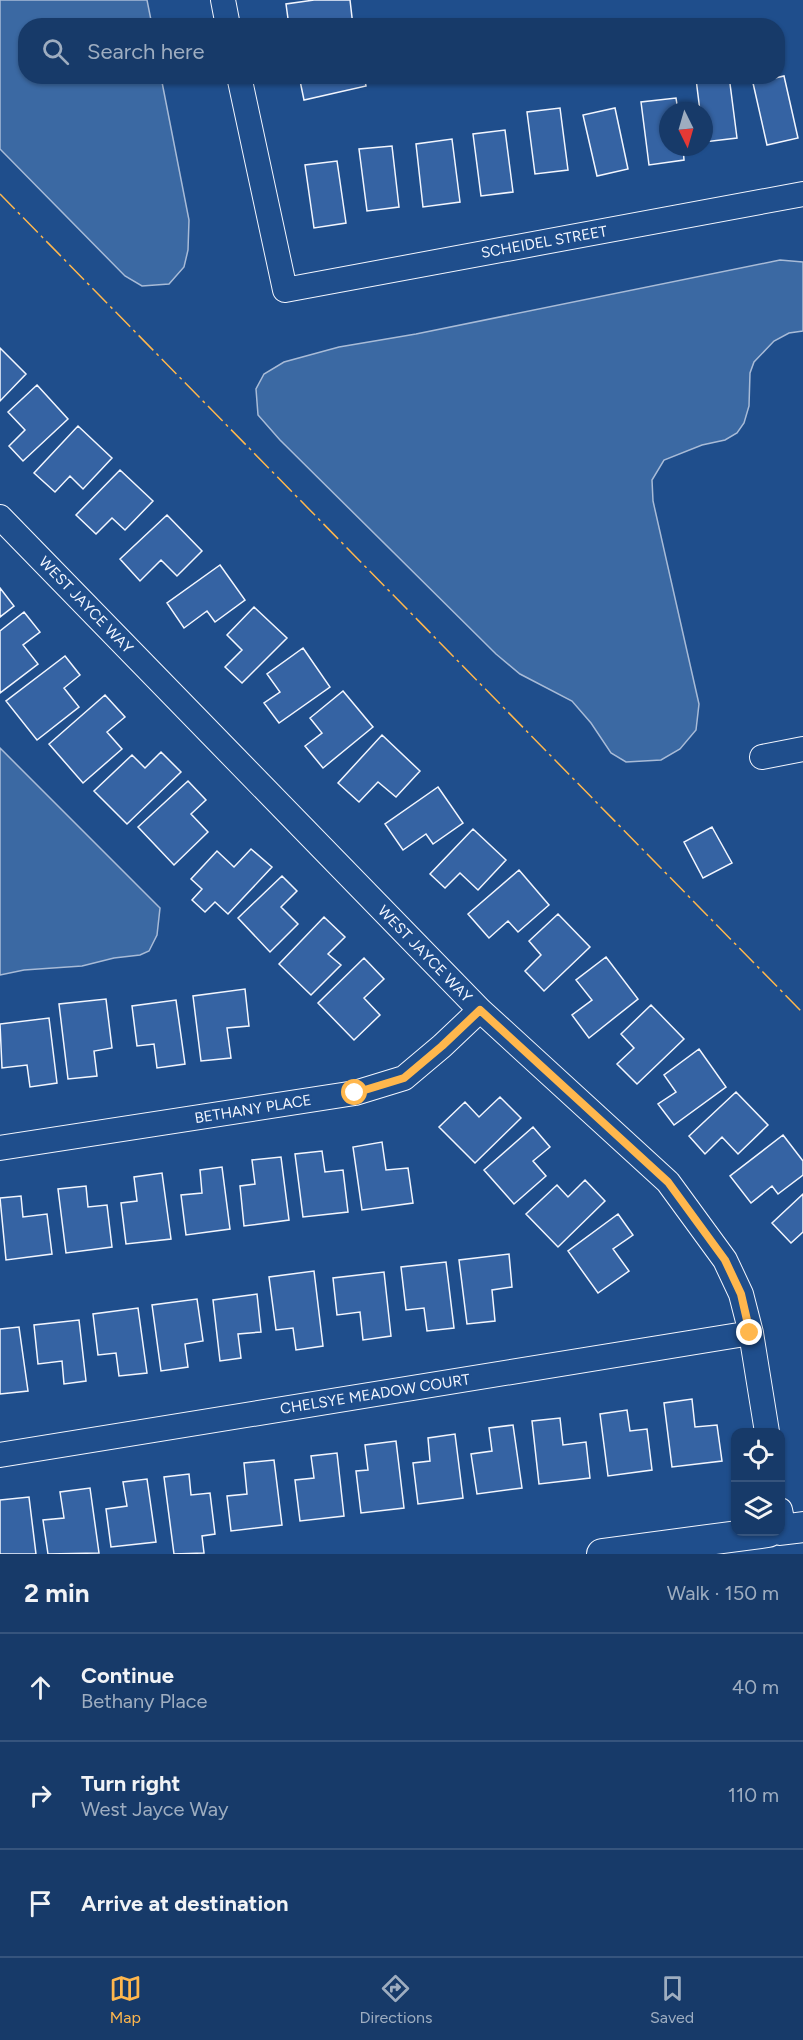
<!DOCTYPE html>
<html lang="en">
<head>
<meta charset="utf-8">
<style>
  body { margin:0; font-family:Figtree,sans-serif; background:#20416f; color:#f1f3f6 }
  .controls { position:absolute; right:18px; bottom:18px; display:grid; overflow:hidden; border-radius:12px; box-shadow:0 2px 4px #0004 }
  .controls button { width:54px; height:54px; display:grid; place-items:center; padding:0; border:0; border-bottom:2px solid #36547d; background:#173a69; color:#f1f3f6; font:30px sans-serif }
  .compass { position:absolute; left:659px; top:102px; width:54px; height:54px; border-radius:50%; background:#173a69; box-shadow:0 2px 4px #0004; rotate:175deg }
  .stop { position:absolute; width:18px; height:18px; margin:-14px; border:4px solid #ffb74d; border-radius:50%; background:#fff }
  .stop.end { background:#ffb74d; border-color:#fff; box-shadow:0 2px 6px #0008 }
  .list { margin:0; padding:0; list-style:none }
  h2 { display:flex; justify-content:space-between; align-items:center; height:78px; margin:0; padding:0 24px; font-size:26px }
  h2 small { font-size:20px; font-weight:400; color:#9eadc0 }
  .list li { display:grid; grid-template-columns:39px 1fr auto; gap:18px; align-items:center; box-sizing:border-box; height:108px; padding:0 24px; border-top:2px solid #36547d }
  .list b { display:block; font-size:22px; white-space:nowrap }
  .list p { margin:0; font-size:20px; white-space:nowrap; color:#9eadc0 }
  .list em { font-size:20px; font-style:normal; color:#9eadc0 }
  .icon { flex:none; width:33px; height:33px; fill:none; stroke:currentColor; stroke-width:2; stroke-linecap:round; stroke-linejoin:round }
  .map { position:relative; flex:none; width:803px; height:1554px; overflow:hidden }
  .search { position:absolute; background:#173a69; box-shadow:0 2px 4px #0004; left:18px; right:18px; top:18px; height:66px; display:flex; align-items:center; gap:15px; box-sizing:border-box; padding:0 21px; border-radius:24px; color:#9eadc0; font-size:22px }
  .sheet { height:402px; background:#173a69 }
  nav { display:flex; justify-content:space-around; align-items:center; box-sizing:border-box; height:84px; border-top:2px solid #36547d; background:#173a69; font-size:16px; color:#9eadc0 }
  nav a { display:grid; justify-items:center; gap:3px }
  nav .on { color:#ffb74d }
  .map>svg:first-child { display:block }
  .water { fill:#3b69a3; stroke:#a8bbd7; stroke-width:1.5 }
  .building { fill:#3563a3; stroke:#f2f6ff; stroke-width:1.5 }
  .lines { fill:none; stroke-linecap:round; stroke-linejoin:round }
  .minor-casing { stroke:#f2f6ff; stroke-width:26 }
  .tertiary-casing { stroke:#f2f6ff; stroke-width:32 }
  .minor { stroke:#1f4e8c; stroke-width:24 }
  .tertiary { stroke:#1f4e8c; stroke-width:30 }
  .power { stroke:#ffb74d; stroke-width:1.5; stroke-dasharray:21 4.5 3 4.5; stroke-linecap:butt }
  .route { stroke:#ffb74d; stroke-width:8 }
  .labels { text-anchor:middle; stroke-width:4.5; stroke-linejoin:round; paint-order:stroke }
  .street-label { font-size:15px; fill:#f2f6ff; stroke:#1f4e8c }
</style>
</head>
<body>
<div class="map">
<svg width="803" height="1554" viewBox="0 0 803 1554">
  <rect width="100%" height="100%" fill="#1f4e8c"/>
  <path class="water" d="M0,0H147L152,25L26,26V76L161,77L189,220L188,250L184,267L169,284L142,286L125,276L0,149Z
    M780,260L803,262V331L789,333L774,341L754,362L750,373L749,406L744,423L737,433L725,440L702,445L664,460L652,480L653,501L699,704L696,730L680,749L661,760L626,762L611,753L591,723L572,701L520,674L496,654L280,440L258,415L256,389L264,374L284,362L339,347L416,334Z
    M0,748L160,908L157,935L149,951L140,955L114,958L82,966L24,970L0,975Z"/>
  <path class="building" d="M314,0H350L353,26H289L286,4Z
    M299,76H364L366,86L304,100Z
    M720,76H729L737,138L704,142V111H700L696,79Z
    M784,76L798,138L767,145L753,83Z
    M676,98L678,111H668V147H683L684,160L649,165L641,102Z
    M560,108L568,170L535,174L527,112Z
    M615,108L628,169L597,176L583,115Z
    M505,130L513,192L481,196L473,134Z
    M452,139L460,202L423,207L416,144Z
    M392,146L399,207L367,211L359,149Z
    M337,161L346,223L314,228L305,165Z
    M0,348L26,374L0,401Z
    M37,385L68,419L23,461L9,446L25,430L8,412Z
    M78,426L112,458L83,489L70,476L55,492L34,473Z
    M120,470L153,501L125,530L112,518L96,534L76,515Z
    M167,515L202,551L177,576L161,560L140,581L120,559Z
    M220,565L245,600L215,622L207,611L184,628L167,603Z
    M0,588L14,606L0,617Z
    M254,607L287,638L242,683L225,667L242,650L227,635Z
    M24,612L40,632L23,645L38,664L0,693V631Z
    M303,648L330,687L279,723L264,703L280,692L267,674Z
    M65,656L80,675L64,688L79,707L37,740L6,701Z
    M343,691L373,727L323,768L305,746L322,733L310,718Z
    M105,695L125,717L107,732L122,749L83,783L49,744Z
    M382,735L420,771L396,797L378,782L359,802L338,783Z
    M161,752L181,772L127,824L94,791L132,755L145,768Z
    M188,781L206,800L191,814L208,832L174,865L138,827Z
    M438,787L463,823L433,844L426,834L403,850L385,824Z
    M712,827L732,863L703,878L684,842Z
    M473,829L506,860L478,890L460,873L445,888L430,874Z
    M251,849L272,867L228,914L215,902L205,912L192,900L202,889L191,879L217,851L234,867Z
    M519,870L549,905L518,932L508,921L489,938L468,914Z
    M282,876L297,891L281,907L298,924L270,952L238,918Z
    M558,914L590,947L544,991L525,971L541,955L529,941Z
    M324,917L345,937L328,954L341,965L311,995L279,964Z
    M606,957L638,999L589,1038L572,1015L592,1000L576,980Z
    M364,958L384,979L364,998L380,1015L354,1040L318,1003Z
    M245,989L249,1026L227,1028L231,1058L201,1061L193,996Z
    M106,999L112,1048L94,1051L97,1076L68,1079L59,1004Z
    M176,1000L185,1064L157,1068L154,1044L137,1046L132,1006Z
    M651,1005L684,1039L637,1084L617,1064L634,1048L621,1034Z
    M49,1018L57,1083L30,1087L27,1065L2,1068L0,1024Z
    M699,1049L726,1087L674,1125L658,1104L676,1092L664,1075Z
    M736,1092L768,1125L738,1154L722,1137L705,1154L689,1136Z
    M500,1097L521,1118L475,1163L439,1127L465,1102L479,1117Z
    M533,1127L550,1147L533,1161L546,1176L514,1204L484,1170Z
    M783,1135L803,1161V1175L778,1194L772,1186L751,1203L730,1176Z
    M382,1142L386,1170L408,1168L413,1203L362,1210L353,1147Z
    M322,1151L325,1172L343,1170L348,1212L303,1217L295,1154Z
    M281,1157L289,1220L244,1226L240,1186L255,1184L252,1160Z
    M222,1167L230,1229L186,1235L181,1195L202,1193L200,1170Z
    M162,1173L171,1239L126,1244L121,1203L137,1201L134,1177Z
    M585,1180L605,1201L558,1247L526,1214L557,1185L568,1197Z
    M86,1186L88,1207L107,1205L112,1247L66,1253L58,1189Z
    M803,1194V1232L791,1243L772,1223Z
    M21,1196L23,1217L47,1214L52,1254L6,1260L0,1198Z
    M618,1214L633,1235L613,1249L629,1271L598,1293L568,1251Z
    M509,1254L512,1287L492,1290L495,1321L467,1324L459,1260Z
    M446,1262L454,1328L427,1331L424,1308L406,1310L401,1267Z
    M314,1271L323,1346L296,1350L293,1328L276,1330L269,1277Z
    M384,1272L391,1336L363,1340L360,1312L337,1315L333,1278Z
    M257,1294L261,1332L238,1334L241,1358L220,1361L213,1300Z
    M197,1299L203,1341L185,1344L188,1367L161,1371L152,1305Z
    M138,1308L147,1373L119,1376L116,1353L98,1355L93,1314Z
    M79,1320L86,1381L64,1384L62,1361L38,1364L34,1325Z
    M19,1327L28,1391L0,1394V1329Z
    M692,1399L695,1427L717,1425L722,1461L672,1467L664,1403Z
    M627,1410L630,1431L647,1429L652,1470L608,1476L600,1414Z
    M560,1418L563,1445L586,1442L590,1478L539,1484L532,1421Z
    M513,1425L522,1488L477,1494L471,1454L492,1451L489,1428Z
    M455,1434L463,1498L418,1504L413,1463L430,1461L428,1438Z
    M396,1441L404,1508L361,1513L356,1471L368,1470L365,1445Z
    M337,1453L344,1516L300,1521L295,1480L314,1478L311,1456Z
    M274,1460L282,1525L231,1531L227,1496L247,1494L244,1463Z
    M189,1474L191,1495L210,1493L215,1534L202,1536L204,1553L174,1554L164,1477Z
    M147,1479L156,1542L111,1547L106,1509L127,1506L123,1482Z
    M90,1488L99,1553L48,1554L43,1520L64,1518L60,1492Z
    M29,1497L36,1554H0V1500Z"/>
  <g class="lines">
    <g class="minor-casing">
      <path id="minor" d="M223,0L228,26
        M239,76L285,290L803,194
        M0,517L480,1010L668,1182L725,1260L741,1294L751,1333L767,1432
        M762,757L803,749
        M0,1148L355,1093L404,1078L442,1046L480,1010
        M0,1455L751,1333
        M780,1510L784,1529"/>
    </g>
    <g class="tertiary-casing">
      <path id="tertiary" d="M780,1530L803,1527
        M602,1554L768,1532"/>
    </g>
    <use href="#minor" class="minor"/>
    <use href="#tertiary" class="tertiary"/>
    <path class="power" d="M0,194L803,1013"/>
  </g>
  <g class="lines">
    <path class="route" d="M355,1093L404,1078L442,1046L480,1010L668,1182L725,1260L741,1294L750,1333"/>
  </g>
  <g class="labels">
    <g class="street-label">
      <text transform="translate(544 242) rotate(-10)" y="5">SCHEIDEL STREET</text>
      <text transform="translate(86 605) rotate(46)" y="5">WEST JAYCE WAY</text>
      <text transform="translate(425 954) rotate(46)" y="5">WEST JAYCE WAY</text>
      <text transform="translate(253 1109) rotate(-9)" y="5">BETHANY PLACE</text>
      <text transform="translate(375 1394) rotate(-9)" y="5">CHELSYE MEADOW COURT</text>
    </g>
  </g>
</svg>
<div class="controls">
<button><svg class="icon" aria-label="locate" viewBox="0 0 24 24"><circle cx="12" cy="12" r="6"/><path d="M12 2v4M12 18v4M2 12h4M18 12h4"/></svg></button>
<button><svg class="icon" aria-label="layers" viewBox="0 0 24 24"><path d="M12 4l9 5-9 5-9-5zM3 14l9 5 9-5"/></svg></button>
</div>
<svg class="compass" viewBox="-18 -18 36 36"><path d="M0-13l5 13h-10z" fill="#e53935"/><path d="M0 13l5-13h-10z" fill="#9eadc0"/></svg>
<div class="stop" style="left:355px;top:1093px"></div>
<div class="stop end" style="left:750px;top:1333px"></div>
<div class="search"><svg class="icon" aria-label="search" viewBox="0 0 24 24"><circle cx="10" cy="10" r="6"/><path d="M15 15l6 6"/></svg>Search here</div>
</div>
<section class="sheet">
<h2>2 min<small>Walk · 150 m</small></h2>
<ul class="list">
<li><svg class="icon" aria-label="ahead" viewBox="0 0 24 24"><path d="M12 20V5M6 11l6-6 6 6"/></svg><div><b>Continue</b><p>Bethany Place</p></div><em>40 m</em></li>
<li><svg class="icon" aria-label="right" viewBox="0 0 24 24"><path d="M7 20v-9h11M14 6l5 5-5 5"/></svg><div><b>Turn right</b><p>West Jayce Way</p></div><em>110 m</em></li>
<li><svg class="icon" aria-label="arrive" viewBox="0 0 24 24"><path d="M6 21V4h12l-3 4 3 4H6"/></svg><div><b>Arrive at destination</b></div></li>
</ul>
</section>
<nav>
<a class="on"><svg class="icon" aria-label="map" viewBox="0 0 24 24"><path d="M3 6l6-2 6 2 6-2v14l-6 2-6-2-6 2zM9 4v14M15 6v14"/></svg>Map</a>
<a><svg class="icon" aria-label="directions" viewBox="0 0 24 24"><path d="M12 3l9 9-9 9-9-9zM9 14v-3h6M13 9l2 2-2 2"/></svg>Directions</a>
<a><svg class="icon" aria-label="saved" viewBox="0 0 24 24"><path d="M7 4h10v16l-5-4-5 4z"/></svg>Saved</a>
</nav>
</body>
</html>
